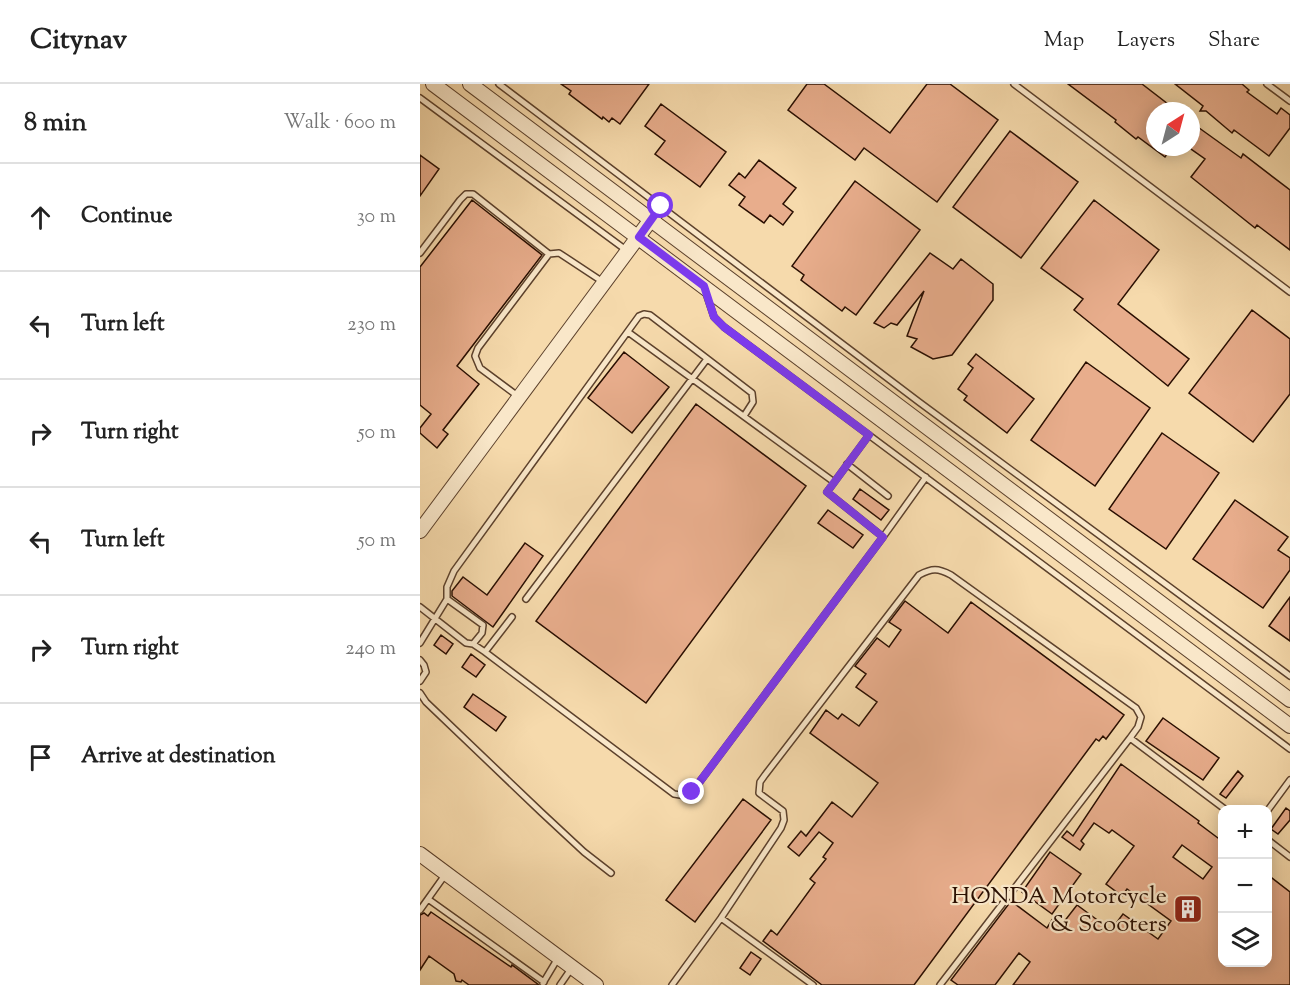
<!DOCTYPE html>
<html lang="en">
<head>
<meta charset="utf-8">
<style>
  body { margin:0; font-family:"Sorts Mill Goudy",serif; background:#f6f6f6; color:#222 }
  .controls { position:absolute; right:18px; bottom:18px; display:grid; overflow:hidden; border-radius:12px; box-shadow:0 3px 15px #0003 }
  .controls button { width:54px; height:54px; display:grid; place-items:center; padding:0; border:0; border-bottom:2px solid #e0e0e0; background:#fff; color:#222; font:30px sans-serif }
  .compass { position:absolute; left:726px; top:18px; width:54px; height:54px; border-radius:50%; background:#fff; box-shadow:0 3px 15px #0003; rotate:36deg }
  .stop { position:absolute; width:18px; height:18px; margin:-14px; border:4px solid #7c3aed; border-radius:50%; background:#fff }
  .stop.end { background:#7c3aed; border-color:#fff; box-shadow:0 2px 6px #0008 }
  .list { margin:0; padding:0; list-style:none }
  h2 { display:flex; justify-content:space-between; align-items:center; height:78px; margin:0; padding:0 24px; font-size:26px }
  h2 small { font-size:20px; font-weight:400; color:#767676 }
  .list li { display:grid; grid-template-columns:39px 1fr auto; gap:18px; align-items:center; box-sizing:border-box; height:108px; padding:0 24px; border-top:2px solid #e0e0e0 }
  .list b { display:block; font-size:22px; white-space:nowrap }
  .list em { font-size:20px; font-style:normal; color:#767676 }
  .icon { flex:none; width:33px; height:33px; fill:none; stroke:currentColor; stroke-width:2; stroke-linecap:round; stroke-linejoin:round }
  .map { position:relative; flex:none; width:870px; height:901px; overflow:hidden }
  header { display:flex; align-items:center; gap:36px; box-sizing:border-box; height:84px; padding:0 30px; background:#fff; border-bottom:2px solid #e0e0e0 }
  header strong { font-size:28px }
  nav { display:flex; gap:33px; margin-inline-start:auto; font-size:21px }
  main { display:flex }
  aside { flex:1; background:#fff }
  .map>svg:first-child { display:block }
  .building { fill:#e8ad8c; stroke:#290e01; stroke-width:1.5; fill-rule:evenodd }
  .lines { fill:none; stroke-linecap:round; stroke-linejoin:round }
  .service-casing { stroke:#5c412c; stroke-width:8 }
  .tertiary-casing { stroke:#5c412c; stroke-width:16 }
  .service { stroke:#f9e7c9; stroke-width:5 }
  .tertiary { stroke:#f9e7c9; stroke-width:14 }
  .route { stroke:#7c3aed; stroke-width:8 }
  .labels { text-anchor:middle; stroke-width:4.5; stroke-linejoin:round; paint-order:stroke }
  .poi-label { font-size:24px; fill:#290e01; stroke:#f9e7c9; text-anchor:end }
</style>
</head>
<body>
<header>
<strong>Citynav</strong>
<nav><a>Map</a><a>Layers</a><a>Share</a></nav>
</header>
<main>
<aside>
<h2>8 min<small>Walk · 600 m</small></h2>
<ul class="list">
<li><svg class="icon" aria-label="ahead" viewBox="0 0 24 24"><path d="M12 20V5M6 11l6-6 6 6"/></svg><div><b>Continue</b></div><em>30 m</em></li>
<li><svg class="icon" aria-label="left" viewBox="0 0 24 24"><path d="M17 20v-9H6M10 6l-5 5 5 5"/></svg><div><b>Turn left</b></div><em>230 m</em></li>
<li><svg class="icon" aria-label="right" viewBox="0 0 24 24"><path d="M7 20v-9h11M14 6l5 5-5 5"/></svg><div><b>Turn right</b></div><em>50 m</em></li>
<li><svg class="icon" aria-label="left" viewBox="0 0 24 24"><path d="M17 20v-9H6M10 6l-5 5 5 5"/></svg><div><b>Turn left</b></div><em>50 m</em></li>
<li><svg class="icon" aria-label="right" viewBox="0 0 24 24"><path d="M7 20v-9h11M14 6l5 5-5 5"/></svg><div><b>Turn right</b></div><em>240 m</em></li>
<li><svg class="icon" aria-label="arrive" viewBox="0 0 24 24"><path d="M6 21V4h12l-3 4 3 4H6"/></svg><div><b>Arrive at destination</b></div></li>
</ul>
</aside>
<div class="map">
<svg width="870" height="901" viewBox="0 0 870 901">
  <rect width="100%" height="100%" fill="#f6daac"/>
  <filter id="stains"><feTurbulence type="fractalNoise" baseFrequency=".00333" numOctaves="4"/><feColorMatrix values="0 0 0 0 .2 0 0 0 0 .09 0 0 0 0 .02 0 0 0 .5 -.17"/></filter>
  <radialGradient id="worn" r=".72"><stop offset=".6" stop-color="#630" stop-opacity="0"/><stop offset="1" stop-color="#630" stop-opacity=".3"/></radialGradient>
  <path class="building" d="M141,0H229L200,40L192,34L189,38L183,33L182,35L149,10L151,7Z
    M387,0H404L470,49L507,0H530L578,36L517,118L444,64L435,76L368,26Z
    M648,0H722L757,27H735V63H752L745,73L718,53L716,55L695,38L696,36Z
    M755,0H822L829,6L827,8L857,30L861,24L870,31V44L849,72L814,46L812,49L786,27H780L783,22Z
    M241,20L306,68L280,103L235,70L245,57L225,42Z
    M775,41L821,74L823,70L870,106V166L837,141L835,144L771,93L785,75L771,65V45Z
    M590,47L658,98L601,174L533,123Z
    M0,71L19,85L0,112Z
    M339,76L376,104L363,120L373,128L363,141L350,131L344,139L319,121L325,113L309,101L319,89L325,94Z
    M435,97L500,146L436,231L425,223L422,227L381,196L384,191L372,182Z
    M52,116L122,171L37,282L59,300L23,346L28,350L17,364L0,349V344L11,330L0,321V183Z
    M674,116L739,166L698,220L769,275L748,302L654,226L663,215L621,184Z
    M510,169L533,185L541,175L573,200V216L532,271L513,275L491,263L497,255L487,252L504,207L477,241L471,239L464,244L454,239Z
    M832,226L870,255V310L833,358L769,309Z
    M204,268L249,303L212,349L168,314Z
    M556,270L614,315L587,349L544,316L547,312L538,305L553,284L548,280Z
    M666,278L730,324L675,402L611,356Z
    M276,320L386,402L226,619L116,537Z
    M742,349L799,389L746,465L689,425Z
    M440,405L469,426L461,436L433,415Z
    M815,416L868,453L858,466L870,474V486L843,524L773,475Z
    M408,426L443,451L433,464L398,439Z
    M105,459L123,472L73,543L32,512V507L43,493L67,511Z
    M870,513V557L849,542Z
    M485,517L528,549L551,518L704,631L686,655L683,652L679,657L676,655L494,901H402L343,857L351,846L357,851L395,799L390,795L406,775L403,773L413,759L399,748L379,772L368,763L381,747L386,752L412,718L432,733L458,699L390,649L406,626L418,635L422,630L439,642L457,618L436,603L446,590L435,582L457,554L469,563L481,546L469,538Z
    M21,551L33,560L26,570L14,561Z
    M51,570L65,581L56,593L42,583Z
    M53,610L86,633L76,647L44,623Z
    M743,634L799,674L783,696L726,657Z
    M701,680L779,737L778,739L802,757V879H848V791L870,808V901H593L610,878L599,869L575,901H538L531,896L591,817L627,844L632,836L640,843L657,821L691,846L703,830L738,855L751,837L707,805L702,812L686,800L714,762L692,746L689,749L674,739L661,757L664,760L660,766L642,753L647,747L653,752ZM762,761L792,783L783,795L753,773Z
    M818,687L823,692L806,714L800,710Z
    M323,715L351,736L275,838L246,816Z
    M866,724L870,727V736L858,750L851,745Z
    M630,768L661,790L632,830L602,808Z
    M11,828L91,883L92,881L119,901H49L42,896L41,898L36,897L34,890L9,872L0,886V831L4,829L8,832Z
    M331,868L341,875L330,891L320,884Z"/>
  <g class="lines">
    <g class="service-casing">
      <path id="service" d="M79,0L499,318L870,592
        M594,0L870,208
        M847,0L870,17
        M0,14L206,166
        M0,169L40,116L46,110H53L129,170
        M286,209L294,233L304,243L870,665
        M208,248L414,398
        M99,313L60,284L55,272L58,264L129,170L139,169L183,198
        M427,380L468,412
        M463,453L506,393
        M27,515L63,541L62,549L53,560
        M106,515L287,275
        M0,523L46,559L53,560L65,568
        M92,533L65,568L254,710L266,712L272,708L463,453L407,408L449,351
        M0,559L27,515V503L34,487L219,232L224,230L230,231L332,309L333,318L324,332
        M0,576L4,581L6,588L0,597
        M0,609L6,618L121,728L164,768L191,789
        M710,654L806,726
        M848,726L870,696
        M848,756L870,773
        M8,815L124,898
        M0,826L25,791
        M301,834L393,901
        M123,899L138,874
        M140,901L151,885
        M252,901L301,834L361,744L364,736L363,727L339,709L340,698L345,691L499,491C512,484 518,484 531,491L716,624L721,633L718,643L710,654L520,901"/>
    </g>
    <g class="tertiary-casing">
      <path id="tertiary" d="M13,0L870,642
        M50,0L870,616
        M0,447L241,122
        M0,770L176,901"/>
    </g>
    <use href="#service" class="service"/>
    <use href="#tertiary" class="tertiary"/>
  </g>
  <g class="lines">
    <path class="route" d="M241,122L219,153L284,202L294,233L304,243L449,351L407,408L463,453L272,708"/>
  </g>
  <defs>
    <g id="building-square" transform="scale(1.5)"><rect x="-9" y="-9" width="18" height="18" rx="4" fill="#8f2418" stroke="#f9e7c9"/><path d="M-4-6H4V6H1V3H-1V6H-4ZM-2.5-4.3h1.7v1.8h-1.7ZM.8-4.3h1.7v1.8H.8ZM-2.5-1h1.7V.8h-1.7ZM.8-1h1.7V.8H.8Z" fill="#fff"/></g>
  </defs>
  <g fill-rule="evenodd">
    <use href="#building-square" x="768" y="825"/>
  </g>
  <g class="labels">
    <g class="poi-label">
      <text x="747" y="819">HONDA Motorcycle<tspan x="747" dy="28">&amp; Scooters</tspan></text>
    </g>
  </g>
  <rect width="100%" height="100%" filter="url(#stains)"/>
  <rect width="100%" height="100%" fill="url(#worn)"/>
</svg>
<div class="controls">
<button>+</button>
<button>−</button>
<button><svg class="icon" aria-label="layers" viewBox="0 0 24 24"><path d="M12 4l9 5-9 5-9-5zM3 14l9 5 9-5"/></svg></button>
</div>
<svg class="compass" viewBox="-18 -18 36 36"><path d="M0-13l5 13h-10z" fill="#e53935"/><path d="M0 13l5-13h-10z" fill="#767676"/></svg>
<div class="stop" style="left:241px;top:122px"></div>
<div class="stop end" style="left:272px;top:708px"></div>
</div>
</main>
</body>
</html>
